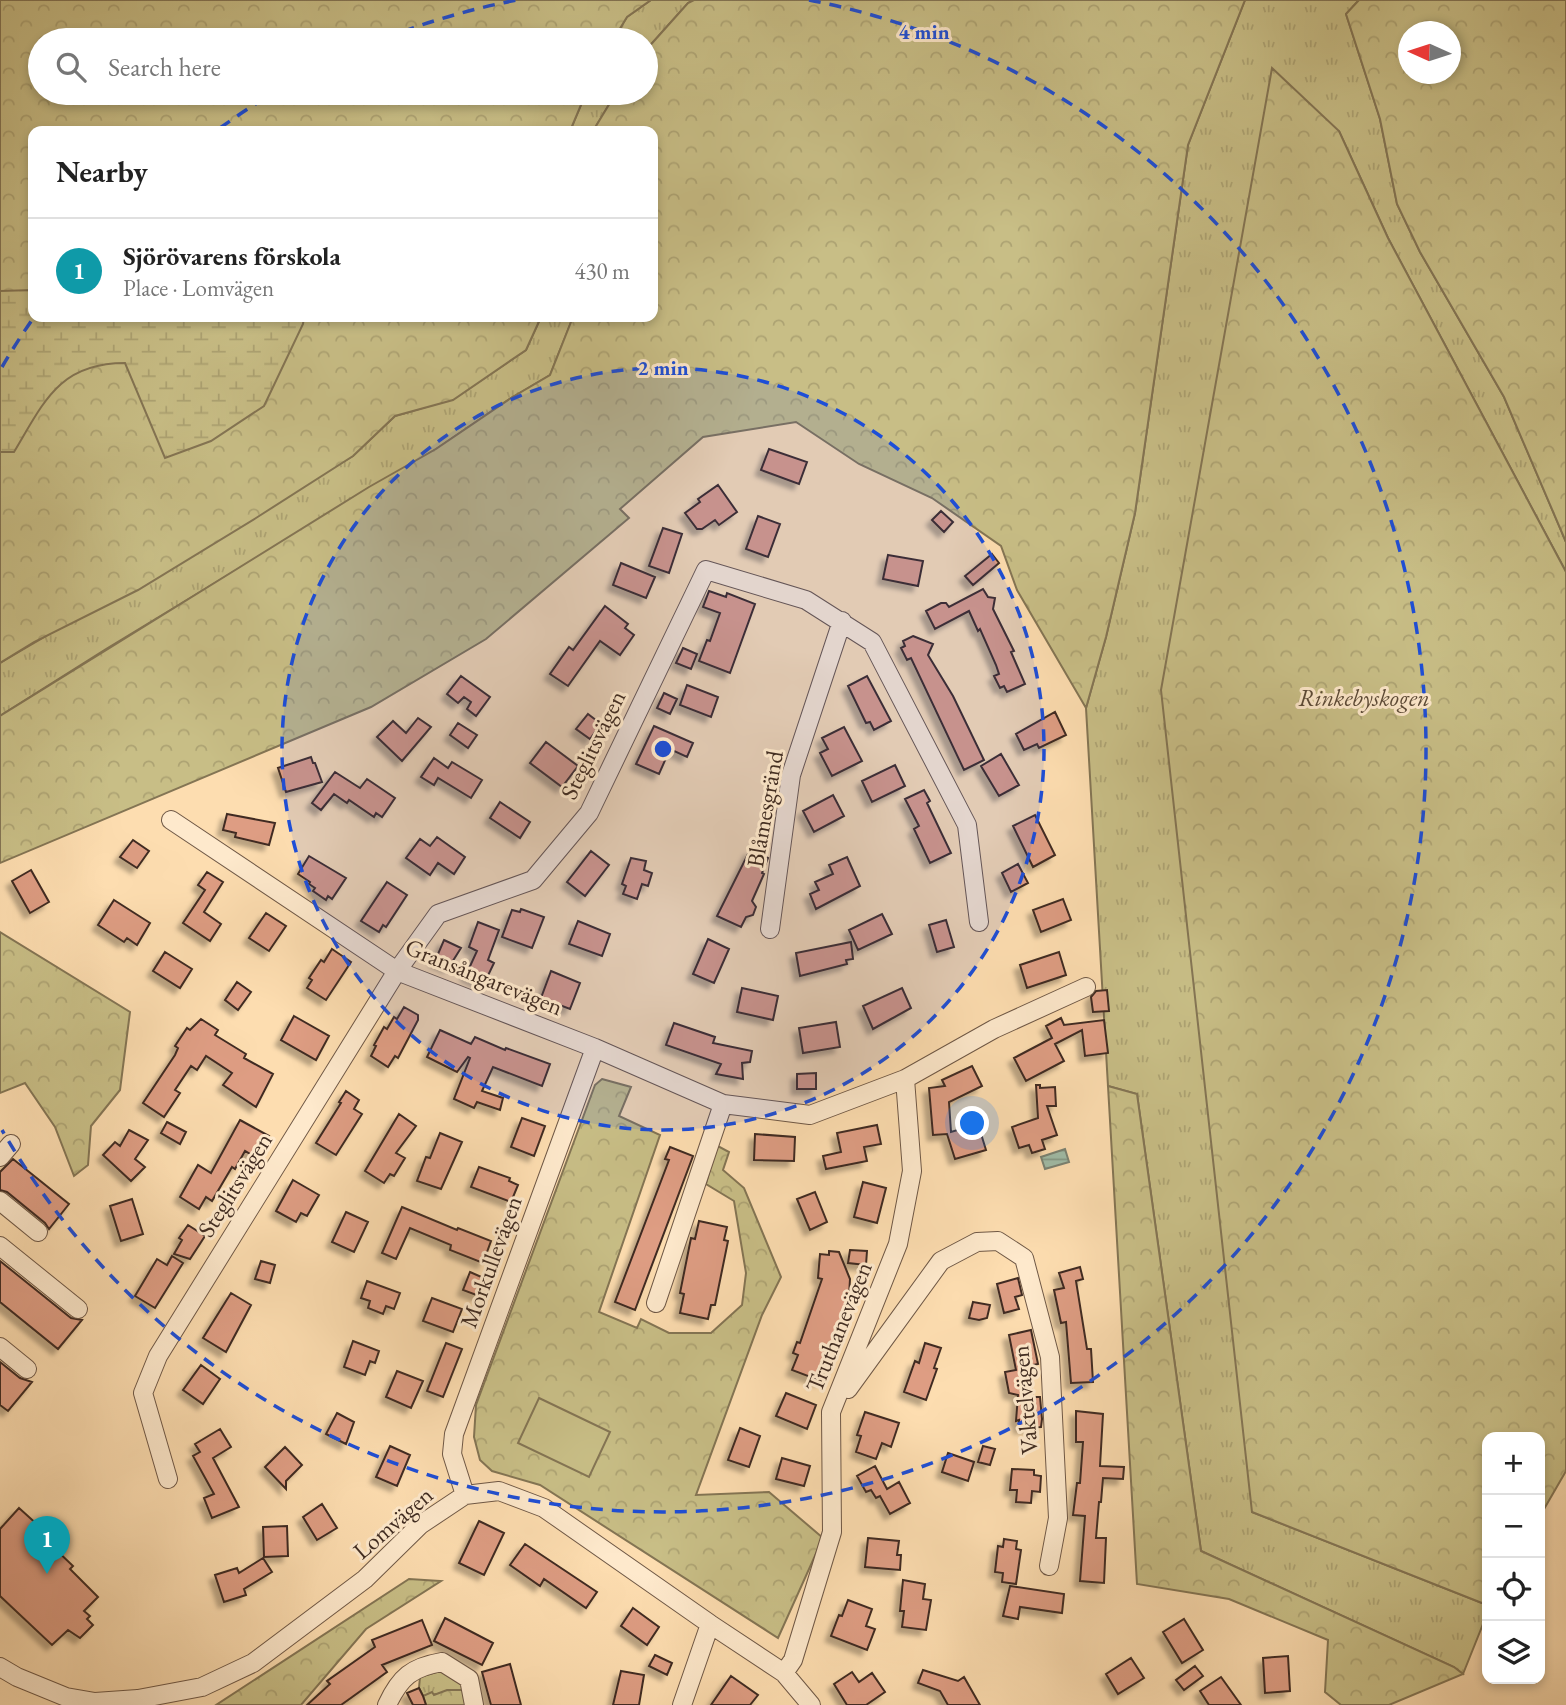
<!DOCTYPE html>
<html lang="en">
<head>
<meta charset="utf-8">
<style>
  body { margin:0; font-family:"EB Garamond",serif; background:#f6f6f6; color:#222 }
  .controls { position:absolute; right:21px; bottom:21px; display:grid; overflow:hidden; border-radius:14px; box-shadow:0 4px 10px #0003 }
  .controls button { width:63px; height:63px; display:grid; place-items:center; padding:0; border:0; border-bottom:2px solid #e0e0e0; background:#fff; color:#222; font:35px sans-serif }
  .compass { position:absolute; left:1398px; top:21px; width:63px; height:63px; border-radius:50%; background:#fff; box-shadow:0 4px 10px #0003; rotate:273deg }
  .you { position:absolute; left:973px; top:1124px; width:24px; height:24px; margin:-18px; border:5px solid #fff; border-radius:50%; background:#1a73e8; box-shadow:0 0 0 10px #1a73e833 }
  .badge { display:grid; place-items:center; width:46px; height:46px; border-radius:50%; background:#8f2418; color:#fff; font-size:23px; font-weight:700 }
  .pin { position:absolute; translate:-50% -58px; filter:drop-shadow(0 2px 4px #0008) }
  .pin::after { content:''; position:absolute; top:37px; width:24px; height:21px; background:inherit; clip-path:polygon(0 0,100% 0,50% 100%) }
  .list { margin:0; padding:0; list-style:none }
  h2 { display:flex; justify-content:space-between; align-items:center; height:91px; margin:0; padding:0 28px; font-size:30px }
  h2 small { font-size:23px; font-weight:400; color:#767676 }
  .list li { display:grid; grid-template-columns:46px 1fr auto; gap:21px; align-items:center; box-sizing:border-box; height:105px; padding:0 28px; border-top:2px solid #e0e0e0 }
  .list b { display:block; font-size:26px; white-space:nowrap }
  .list p { margin:0; font-size:23px; white-space:nowrap; color:#767676 }
  .list em { font-size:23px; font-style:normal; color:#767676 }
  .icon { flex:none; width:38px; height:38px; fill:none; stroke:currentColor; stroke-width:2; stroke-linecap:round; stroke-linejoin:round }
  .map { position:relative; flex:none; width:1566px; height:1705px; overflow:hidden }
  .search { position:absolute; background:#fff; box-shadow:0 4px 10px #0003; left:28px; top:28px; width:630px; height:77px; display:flex; align-items:center; gap:18px; box-sizing:border-box; padding:0 24px; border-radius:38px; color:#767676; font-size:26px }
  .panel { position:absolute; background:#fff; box-shadow:0 4px 10px #0003; left:28px; top:126px; width:630px; height:196px; border-radius:14px }
  .map>svg:first-child { display:block }
  .grass { fill:url(#grass-tufts); stroke:#847554; stroke-width:2 }
  .forest { fill:url(#forest-crowns); stroke:#847554; stroke-width:2; fill-rule:evenodd }
  .wetland { fill:url(#wetland-marsh); stroke:#847554; stroke-width:2 }
  .pitch { fill:#c8be86; stroke:#847554; stroke-width:2 }
  .water { fill:url(#water-rules); stroke:#7a8272; stroke-width:2 }
  .building { fill:#de9d83; stroke:#402c22; stroke-width:2; filter:url(#shadow) }
  .lines { fill:none; stroke-linecap:round; stroke-linejoin:round }
  .minor-casing { stroke:#6f5846; stroke-width:20 }
  .minor { stroke:#fee9cc; stroke-width:18 }
  .ring { fill:none; stroke:#1d4ed8; stroke-width:3.5; stroke-dasharray:12 9 }
  .labels { text-anchor:middle; stroke-width:6; stroke-linejoin:round; paint-order:stroke }
  .park-label { font-size:24px; font-style:italic; fill:#5b4936; stroke:#fee9cc }
  .street-label { font-size:24px; fill:#402c22; stroke:#fee9cc }
  .centre { fill:#1d4ed8; stroke:#fee9cc; stroke-width:3.5 }
  .ring-label { font-size:21px; text-anchor:middle; font-weight:bold; fill:#1d4ed8; stroke:#fee9cc; stroke-width:6; stroke-linejoin:round; paint-order:stroke }
</style>
</head>
<body>
<div class="map">
<svg width="1566" height="1705" viewBox="0 0 1566 1705">
  <defs>
    <pattern id="grass-tufts" width="24" height="20" patternUnits="userSpaceOnUse" patternTransform="scale(1.75)"><rect width="24" height="20" fill="#c8be86"/><path d="M3 7l-1-3M5 7V3M7 7l1-3M15 17l-1-3M17 17v-4M19 17l1-3" fill="none" stroke="#ada373"/></pattern>
    <pattern id="forest-crowns" width="20" height="18" patternUnits="userSpaceOnUse" patternTransform="scale(1.75)"><rect width="20" height="18" fill="#c8be86"/><path d="M2 6a3 3 0 1 1 6 0M12 15a3 3 0 1 1 6 0" fill="none" stroke="#ada373"/></pattern>
    <pattern id="wetland-marsh" width="20" height="14" patternUnits="userSpaceOnUse" patternTransform="scale(1.75)"><rect width="20" height="14" fill="#c8be86"/><path d="M1 5h8M5 5V1M11 12h8M15 12V8" fill="none" stroke="#ada373"/></pattern>
    <pattern id="water-rules" width="6" height="5" patternUnits="userSpaceOnUse" patternTransform="scale(1.75)"><rect width="6" height="5" fill="#a0bca7"/><path d="M0 2.5h6" fill="none" stroke="#849988"/></pattern>
    <filter id="shadow"><feDropShadow dx="-5.5" dy="5.5" stdDeviation="2" flood-color="#0004"/></filter>
  </defs>
  <rect width="100%" height="100%" fill="#fdddb0"/>
  <filter id="stains"><feTurbulence type="fractalNoise" baseFrequency=".00286" numOctaves="4"/><feColorMatrix values="0 0 0 0 .2 0 0 0 0 .09 0 0 0 0 .02 0 0 0 .5 -.17"/></filter>
  <radialGradient id="worn" r=".72"><stop offset=".6" stop-color="#630" stop-opacity="0"/><stop offset="1" stop-color="#630" stop-opacity=".3"/></radialGradient>
  <path class="grass" d="M651,0H694L688,3L646,50V40H613L627,17Z
    M1245,0H1359L1346,14L1380,119L1397,204L1420,252L1504,397L1566,542V572L1388,238L1339,131L1252,1512L1487,1605V1614L1463,1674L1454,1667L1201,1551L1137,1094L1108,1086L1086,708L1106,637L1135,513L1188,145Z
    M586,93H616L593,131H570Z
    M541,317H573L550,375L511,398L436,449L106,649L0,716V663L353,456L395,416L453,399L526,350Z
    M440,1671L454,1677L466,1690L423,1696L419,1688L420,1677Z"/>
  <path class="forest" d="M0,0H651L627,17L613,40H40V93H586L570,131H33V317H541L526,350L453,400L395,416L353,456L256,518L138,590L34,642L0,663Z
    M694,0H1245L1188,145L1135,513L1106,637L1086,708L1017,590L1001,546L932,498L859,464L796,422L703,437L620,509L629,518L486,639L371,707L0,863V716L369,487L436,449L511,398L550,375L573,317H653V131H593L616,93H646V50L688,3Z
    M1359,0H1566V542L1504,397L1420,252L1397,204L1380,119L1346,14ZM1408,32H1450V74H1408Z
    M1272,68L1339,131L1388,238L1566,572V1471L1540,1516V1437H1487V1605L1252,1512L1161,690Z
    M0,932L130,1012L120,1090L91,1126L88,1165L74,1176L55,1127L25,1083L0,1093Z
    M602,1079L631,1087L619,1116L660,1135L599,1312L637,1328L641,1319L669,1333H711L742,1305L746,1273L734,1201L706,1184L716,1145L729,1152L723,1170L744,1188L781,1277L762,1315L696,1495L769,1492L823,1538L778,1638L540,1485L492,1471L480,1460L474,1437L476,1405L595,1085Z
    M1108,1086L1137,1094L1201,1551L1454,1667L1463,1674L1389,1705H1341L1325,1692L1328,1640L1229,1599L1137,1584Z
    M409,1579L441,1581L366,1629L301,1705H216Z
    M447,1690H466L469,1705H426L423,1696L432,1692L434,1695Z"/>
  <path class="wetland" d="M33,290V317H304L303,324L264,406L211,441L165,458L125,363C59,363 44,402 14,452H0V291Z"/>
  <path class="pitch" d="M539,1398L610,1432L589,1477L518,1443Z"/>
  <path class="water" d="M1065,1149L1069,1162L1045,1169L1041,1157Z"/>
  <path class="building" d="M769,449L807,462L799,484L761,470Z
    M718,485L737,512L719,525L715,520L702,529H697L685,513L700,502L698,499Z
    M941,511L953,522L944,532L932,520Z
    M758,516L780,524L768,557L746,549Z
    M663,528L682,534L669,573L649,566Z
    M992,554L999,563L973,585L965,576Z
    M888,555L923,561L918,586L883,579Z
    M621,563L655,577L646,598L613,585Z
    M983,589L988,597L995,598L993,609L1014,651L1011,652L1025,684L1007,692L1004,686L1000,688L994,676L999,674L996,665L980,629L978,631L969,611L935,629L926,611L941,603H946L949,607Z
    M709,591L726,597L727,593L755,604L730,673L699,661L707,640L710,641L720,613L703,607Z
    M605,606L628,624L625,628L634,635L620,655L600,641L568,686L550,674L569,647L573,650Z
    M913,636L933,644L928,655L953,696L984,760L964,770L911,658L907,660L901,648L905,646L903,641Z
    M683,648L697,654L691,669L676,663Z
    M461,676L490,697L476,716L467,709L471,702L464,697L458,703L447,694Z
    M867,676L891,721L874,730L870,722L866,723L848,686Z
    M687,685L718,697L711,717L680,705Z
    M664,693L677,699L670,714L657,708Z
    M1055,712L1066,735L1039,748L1037,744L1024,750L1016,734Z
    M588,714L601,724L590,739L576,729Z
    M418,718L431,727L402,761L377,737L393,721L406,733Z
    M458,723L477,735L468,748L450,735Z
    M654,726L693,743L687,757L670,749L659,774L636,764Z
    M844,727L862,761L832,776L820,753L828,749L822,738Z
    M546,742L578,766L562,787L530,763Z
    M1001,754L1019,785L999,796L981,766Z
    M311,757L313,763H315L322,782L286,792L278,768Z
    M434,758L448,768L452,762L482,780L471,798L438,778L434,785L421,777Z
    M895,765L905,786L872,802L862,781Z
    M335,772L360,788L367,779L395,798L382,817L376,813L374,817L349,800L347,803L334,794L321,810L312,803Z
    M924,790L930,801L927,803L951,853L930,863L914,829L919,826L905,799Z
    M833,795L844,816L814,832L803,811Z
    M500,802L530,822L520,838L490,818Z
    M227,814L275,823L269,845L235,837L236,833L223,830Z
    M1035,815L1055,855L1033,867L1013,826Z
    M437,837L465,857L454,874L438,863L430,875L406,858L420,839L430,846Z
    M133,840L149,851L137,868L120,857Z
    M750,850L768,858L762,873L764,874L752,901L756,907L753,915L746,917L741,927L717,916Z
    M591,851L609,865L585,896L567,882Z
    M309,856L346,878L332,899L328,896L326,900L313,891L315,888L309,884L310,882L298,874Z
    M847,857L860,886L816,909L810,894L819,890L815,882L833,874L829,865Z
    M631,858L646,861L644,870L652,873L648,886L642,884L637,899L623,894L626,886L622,884Z
    M1018,864L1028,883L1011,892L1002,873Z
    M31,870L49,902L30,913L12,881Z
    M207,872L223,882L204,912L221,924L210,941L183,923L205,890L198,885Z
    M387,882L407,895L386,927L383,925L379,932L361,921Z
    M1063,899L1071,920L1041,932L1033,910Z
    M114,900L150,923L137,945L127,938L124,942L98,925Z
    M521,909L544,917L532,948L502,937L512,910L520,912Z
    M266,913L286,926L269,951L249,938Z
    M882,914L892,934L858,950L849,930Z
    M946,920L954,947L937,952L929,925Z
    M578,921L610,934L602,956L569,944Z
    M478,922L499,930L488,960L494,963L484,984L466,975L477,951L469,947Z
    M708,939L729,949L714,983L693,974Z
    M444,940L461,948L449,967L435,961Z
    M851,942L853,959L846,960L847,964L800,976L796,953Z
    M332,949L351,962L326,1000L307,988L312,980L309,978L321,960L324,962Z
    M165,952L192,969L180,988L153,971Z
    M1059,952L1066,975L1027,988L1020,965Z
    M551,971L580,983L570,1009L541,998Z
    M237,982L251,992L238,1010L225,1000Z
    M742,988L778,996L773,1020L737,1012Z
    M902,988L911,1008L873,1029L863,1006Z
    M1107,990L1109,1011L1093,1012L1091,997L1096,991Z
    M404,1007L418,1015V1020L398,1058L395,1056L388,1067L371,1056L376,1046L374,1045L384,1027L387,1029L394,1017L397,1019Z
    M294,1016L329,1036L316,1060L281,1040Z
    M1061,1018L1064,1025L1104,1020L1108,1053L1085,1056L1082,1030L1055,1044L1064,1061L1026,1081L1014,1058L1052,1038L1046,1026Z
    M201,1019L218,1030L215,1035L246,1054L244,1058L273,1074L256,1107L223,1085L232,1073L206,1056L197,1070L191,1066L175,1090L180,1093L164,1117L143,1103L175,1055L178,1048L175,1046L187,1028L190,1030Z
    M836,1022L840,1047L803,1053L799,1028Z
    M674,1023L715,1037L713,1043L752,1051L750,1062L742,1063L743,1079L716,1074L721,1064L666,1045Z
    M440,1030L471,1044L475,1037L505,1050L506,1048L550,1064L542,1086L493,1067L482,1091L503,1098L500,1110L477,1102L474,1108L454,1099L470,1058L468,1057L457,1072L427,1057Z
    M972,1066L982,1086L949,1102L951,1132L978,1124L986,1150L955,1159L947,1134L933,1135L929,1088L945,1086L942,1080Z
    M816,1073V1089H797V1074Z
    M1036,1085H1040V1088L1055,1087L1056,1106H1047L1057,1135L1042,1140L1045,1149L1032,1153L1029,1145L1019,1148L1012,1127L1038,1118Z
    M346,1091L359,1100L354,1109L362,1114L336,1155L316,1143L341,1103L339,1102Z
    M399,1114L416,1126L396,1153L405,1158L394,1176L390,1174L384,1183L365,1171Z
    M522,1118L545,1126L534,1156L511,1147Z
    M240,1120L269,1136L257,1158L245,1151L235,1169L232,1167L212,1201L206,1197L199,1209L180,1197L198,1165L211,1173Z
    M167,1122L186,1132L180,1144L161,1133Z
    M877,1125L881,1144L864,1147L867,1161L826,1169L823,1156L841,1152L837,1133Z
    M129,1130L148,1140L135,1159L145,1167L131,1181L103,1155L115,1142L120,1146Z
    M440,1133L462,1142L441,1189L417,1181L426,1157L430,1158Z
    M755,1134L795,1137L794,1161L754,1160Z
    M670,1147L693,1156L635,1310L615,1302L669,1160L665,1159Z
    M13,1159L69,1204L49,1229L45,1223L7,1192L0,1190V1172Z
    M479,1167L510,1178L509,1181L518,1185L511,1202L471,1187Z
    M293,1180L319,1195L307,1216L301,1213L296,1222L276,1211Z
    M863,1182L886,1188L877,1223L854,1217Z
    M815,1192L827,1222L810,1230L797,1199Z
    M132,1199L143,1234L121,1241L110,1206Z
    M402,1207L457,1230L458,1228L491,1241L483,1263L450,1250L451,1245L410,1228L396,1259L382,1253Z
    M346,1212L368,1222L354,1252L332,1242Z
    M699,1221L727,1227L724,1240L728,1241L715,1305H711L708,1319L680,1313L684,1294L680,1293L691,1238L695,1239Z
    M188,1225L205,1236L190,1259L174,1254L182,1240L179,1238Z
    M850,1250L867,1251L866,1265L848,1263Z
    M829,1251L839,1252L850,1279L849,1296L853,1297L850,1308L846,1307L821,1381L792,1370L798,1355L793,1353L797,1342L800,1343L822,1279L818,1278L820,1254L829,1255Z
    M172,1256L183,1263L155,1308L135,1296L157,1259L167,1265Z
    M0,1261L71,1318L82,1320L58,1349L0,1302Z
    M261,1261L275,1265L270,1283L255,1279Z
    M1080,1267L1083,1279L1076,1281L1087,1349H1091L1093,1382L1071,1383L1066,1322L1061,1323L1054,1290L1064,1288L1059,1273Z
    M470,1272L486,1279L479,1296L463,1290Z
    M1018,1278L1022,1295L1015,1297L1019,1309L1004,1313L997,1284Z
    M367,1281L400,1293L394,1309L386,1306L383,1314L368,1308L370,1301L361,1298Z
    M231,1293L251,1305L226,1352L203,1338Z
    M432,1298L462,1309L453,1332L423,1321Z
    M973,1302L990,1305L987,1318L979,1320L969,1318Z
    M1031,1330L1038,1364L1028,1366L1033,1397H1040L1042,1419L1041,1427L1019,1428V1420L1016,1421L1018,1395L1009,1393L1005,1372L1016,1370L1009,1335Z
    M353,1341L379,1351L375,1363L370,1361L365,1375L344,1367Z
    M446,1343L462,1349L443,1397L427,1391Z
    M925,1343L941,1348L934,1368L937,1369L926,1400L904,1392L915,1361L919,1363Z
    M0,1362L20,1378L32,1382L8,1411L0,1405Z
    M201,1365L220,1379L203,1404L183,1390Z
    M397,1371L423,1381L411,1408L386,1397Z
    M786,1393L816,1405L807,1429L776,1416Z
    M1076,1411L1103,1414L1100,1466L1124,1467L1123,1479L1103,1478L1101,1502H1099L1096,1538H1106L1104,1583L1080,1581L1085,1516L1073,1515L1077,1483H1080L1083,1442H1076Z
    M865,1412L899,1423L891,1447L882,1443L876,1459L856,1452L861,1436L857,1435Z
    M337,1413L354,1422L346,1444L326,1434Z
    M740,1428L760,1436L749,1467L728,1460Z
    M220,1429L231,1447L213,1458L239,1507L212,1518L204,1498L214,1494L193,1456L200,1452L195,1444Z
    M390,1446L410,1455L397,1486L376,1477Z
    M983,1446L995,1449L990,1465L978,1462Z
    M285,1447L302,1465L286,1481V1489L265,1467Z
    M948,1453L974,1462L968,1481L942,1472Z
    M782,1458L810,1466L804,1486L776,1479Z
    M875,1466L887,1489L899,1482L910,1503L890,1514L880,1496L876,1498L871,1490L866,1492L857,1476Z
    M1012,1469L1034,1470V1475L1041,1476L1040,1492L1032,1491L1031,1503L1016,1502L1017,1490H1010Z
    M322,1504L337,1528L317,1540L303,1517Z
    M19,1508L40,1527L38,1528L54,1542L51,1545L73,1566L70,1569L98,1597L84,1611L90,1616L87,1619L93,1625L80,1638L68,1630L52,1645L0,1596V1529Z
    M479,1521L504,1533L484,1575L459,1563Z
    M287,1526L288,1556L264,1557L263,1527Z
    M868,1538L899,1541L897,1555H901L900,1570L865,1567Z
    M1004,1539L1017,1541L1016,1549L1021,1550L1016,1584L1002,1582L1003,1573L995,1572L998,1546L1003,1547Z
    M525,1544L597,1592L586,1608L544,1579L540,1586L510,1565Z
    M263,1558L272,1572L244,1589L246,1595L224,1602L215,1575L237,1568L239,1573Z
    M903,1580L925,1584L923,1599L931,1600L926,1630L902,1627L904,1611H900Z
    M1010,1586L1064,1594L1062,1613L1020,1607L1018,1619L1003,1616Z
    M848,1600L872,1609L866,1626L875,1629L867,1650L831,1636L839,1615L842,1616Z
    M633,1608L659,1627L647,1645L621,1626Z
    M445,1618L493,1643L482,1665L434,1641Z
    M1184,1619L1203,1650L1182,1663L1163,1632Z
    M422,1620L432,1645L382,1665L387,1672L341,1705H307L330,1684L327,1681L375,1647L372,1640Z
    M655,1655L672,1663L667,1675L649,1666Z
    M1288,1656L1290,1691L1265,1693L1263,1658Z
    M1131,1658L1144,1678L1118,1694L1106,1674Z
    M510,1664L521,1705H491L482,1672Z
    M1195,1666L1203,1676L1184,1690L1176,1680Z
    M923,1670L958,1681L964,1677L980,1705H948L940,1691L918,1683Z
    M621,1671L644,1675L639,1705H613Z
    M852,1672L859,1682L872,1673L885,1692L866,1705H847L834,1684Z
    M731,1676L758,1695L750,1705H711Z
    M1221,1677L1241,1705H1209L1200,1691Z
    M419,1688L423,1696L426,1705H413L407,1693Z"/>
  <g class="lines">
    <g class="minor-casing">
      <path id="minor" d="M171,820L397,971L595,1048L723,1104L810,1115L905,1079L994,1029L1086,987
        M770,929L791,775L842,621
        M0,1157L11,1144
        M0,1201L38,1232
        M0,1246L78,1309
        M656,1303L723,1104
        M0,1347L27,1369
        M848,1389L941,1261L977,1242L998,1241L1024,1258L1050,1357L1058,1518L1049,1566
        M168,1479L143,1393L158,1356L397,971L438,914L533,880L589,813L706,570L806,600L872,642L967,825L979,922
        M465,1495L452,1454L454,1434L595,1048
        M0,1667L17,1677L66,1697L95,1702L138,1699L202,1687L253,1663L365,1579L420,1525L465,1495L499,1491L544,1508L710,1624L784,1673L811,1705
        M784,1673L793,1660L832,1532L831,1412L898,1244L912,1171L905,1079
        M387,1705C400,1677 412,1667 442,1662L469,1679L474,1705
        M682,1705L710,1624"/>
    </g>
    <use href="#minor" class="minor"/>
  </g>
  <circle cx="663" cy="749" r="381" fill="#1d4ed8" fill-opacity=".12"/>
  <g class="ring">
    <circle cx="663" cy="749" r="381"/>
    <path d="M2 367A763 763 0 0 1 34 317M220 128A763 763 0 0 1 270 95M383 39A763 763 0 0 1 517 0M809 0A763 763 0 1 1 2 1130"/>
  </g>
  <g class="labels">
    <g class="park-label">
      <text x="1364" y="706">Rinkebyskogen</text>
    </g>
    <g class="street-label">
      <text transform="translate(593 745) rotate(-64)" y="8">Steglitsvägen</text>
      <text transform="translate(765 809) rotate(-80)" y="8">Blåmesgränd</text>
      <text transform="translate(484 977) rotate(22)" y="8">Gransångarevägen</text>
      <text transform="translate(235 1185) rotate(-58)" y="8">Steglitsvägen</text>
      <text transform="translate(491 1262) rotate(-70)" y="8">Morkullevägen</text>
      <text transform="translate(839 1327) rotate(-68)" y="8">Truthanevägen</text>
      <text transform="translate(1025 1400) rotate(-95)" y="8">Vaktelvägen</text>
      <text transform="translate(393 1523) rotate(-41)" y="8">Lomvägen</text>
    </g>
  </g>
  <circle cx="663" cy="749" r="10" class="centre"/>
  <g class="ring-label">
    <text x="924" y="39">4 min</text>
    <text x="663" y="375">2 min</text>
  </g>
  <rect width="100%" height="100%" filter="url(#stains)"/>
  <rect width="100%" height="100%" fill="url(#worn)"/>
</svg>
<div class="controls">
<button>+</button>
<button>−</button>
<button><svg class="icon" aria-label="locate" viewBox="0 0 24 24"><circle cx="12" cy="12" r="6"/><path d="M12 2v4M12 18v4M2 12h4M18 12h4"/></svg></button>
<button><svg class="icon" aria-label="layers" viewBox="0 0 24 24"><path d="M12 4l9 5-9 5-9-5zM3 14l9 5 9-5"/></svg></button>
</div>
<svg class="compass" viewBox="-18 -18 36 36"><path d="M0-13l5 13h-10z" fill="#e53935"/><path d="M0 13l5-13h-10z" fill="#767676"/></svg>
<div class="you"></div>
<div class="pin badge" style="left:47px;top:1574px;background:#0f9aa8">1</div>
<div class="search"><svg class="icon" aria-label="search" viewBox="0 0 24 24"><circle cx="10" cy="10" r="6"/><path d="M15 15l6 6"/></svg>Search here</div>
<section class="panel">
<h2>Nearby<small></small></h2>
<ul class="list">
<li><span class="badge" style="background:#0f9aa8">1</span><div><b>Sjörövarens förskola</b><p>Place · Lomvägen</p></div><em>430 m</em></li>
</ul>
</section>
</div>
</body>
</html>
